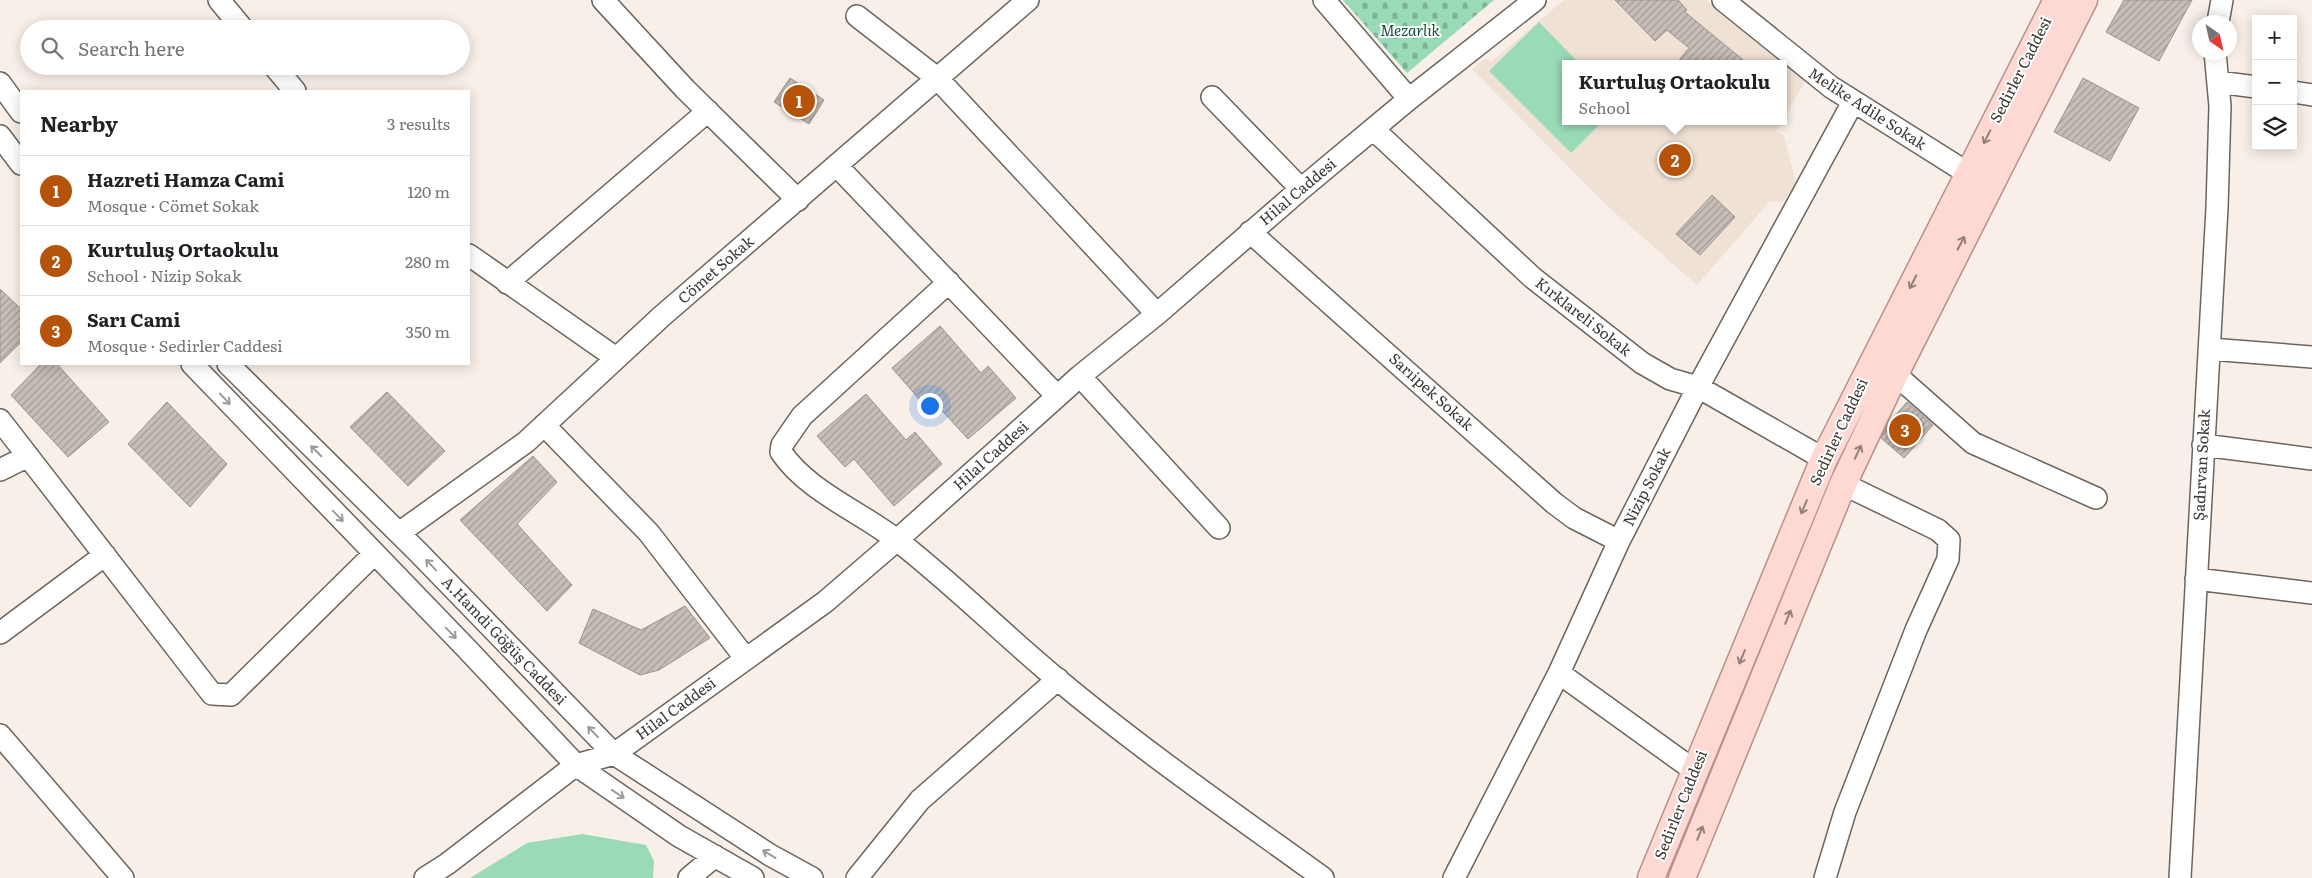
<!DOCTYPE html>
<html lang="en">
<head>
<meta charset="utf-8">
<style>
  body { margin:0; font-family:Literata,serif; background:#f2f2f2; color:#202124 }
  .controls { position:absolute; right:15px; top:15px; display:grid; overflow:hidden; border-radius:0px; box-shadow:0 2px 12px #0003 }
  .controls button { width:45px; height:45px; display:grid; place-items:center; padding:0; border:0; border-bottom:1px solid #e0e0e0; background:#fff; color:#202124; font:25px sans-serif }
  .compass { position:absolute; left:2192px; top:15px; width:45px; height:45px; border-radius:50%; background:#fff; box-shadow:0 2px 12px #0003; rotate:146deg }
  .you { position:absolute; left:929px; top:405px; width:18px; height:18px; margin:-12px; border:4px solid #fff; border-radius:50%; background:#1a73e8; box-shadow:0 0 0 8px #1a73e833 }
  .badge { display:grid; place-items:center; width:32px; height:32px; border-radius:50%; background:#b45309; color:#fff; font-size:16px; font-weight:700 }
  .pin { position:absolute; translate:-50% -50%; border:2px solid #fff; box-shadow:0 1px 5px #0006 }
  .popup { position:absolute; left:1562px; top:60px; width:225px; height:65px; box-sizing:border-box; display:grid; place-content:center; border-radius:0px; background:#fff; filter:drop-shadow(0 1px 4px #0005); font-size:16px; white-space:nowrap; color:#757577 }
  .popup b { font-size:19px; color:#202124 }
  .popup::after { content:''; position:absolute; left:50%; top:100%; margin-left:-10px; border:10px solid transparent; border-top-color:#fff }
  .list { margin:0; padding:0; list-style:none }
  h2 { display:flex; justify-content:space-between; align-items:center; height:65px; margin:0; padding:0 20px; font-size:21px }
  h2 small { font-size:16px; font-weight:400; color:#757577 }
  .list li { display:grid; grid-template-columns:32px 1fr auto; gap:15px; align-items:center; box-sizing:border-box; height:70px; padding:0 20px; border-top:1px solid #e0e0e0 }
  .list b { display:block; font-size:19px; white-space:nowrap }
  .list p { margin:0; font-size:16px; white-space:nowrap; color:#757577 }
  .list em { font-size:16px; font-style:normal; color:#757577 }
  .icon { flex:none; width:28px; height:28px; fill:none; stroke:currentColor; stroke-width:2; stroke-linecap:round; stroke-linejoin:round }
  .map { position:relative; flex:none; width:2312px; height:878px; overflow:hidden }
  .search { position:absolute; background:#fff; box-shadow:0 2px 12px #0003; left:20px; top:20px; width:450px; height:55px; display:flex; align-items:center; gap:12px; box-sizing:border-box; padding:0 18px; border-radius:28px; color:#757577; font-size:19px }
  .panel { position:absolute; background:#fff; box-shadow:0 2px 12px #0003; left:20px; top:90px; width:450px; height:275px; border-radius:0px }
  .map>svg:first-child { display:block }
  .built { fill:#f0e1d5 }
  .cemetery { fill:url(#cemetery-stones) }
  .green { fill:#99dab7 }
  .building { fill:url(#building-hatch); stroke:#9c938d }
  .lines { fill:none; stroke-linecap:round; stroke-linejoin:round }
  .minor-casing { stroke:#6c655e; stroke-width:24 }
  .major-casing { stroke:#b98f89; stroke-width:29 }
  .minor { stroke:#fff; stroke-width:21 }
  .major { stroke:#fed9d4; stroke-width:26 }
  .oneway { stroke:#93807c }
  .oneway2 { stroke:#9d9b9a }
  .labels { text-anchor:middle; stroke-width:4; stroke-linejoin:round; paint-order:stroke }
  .park-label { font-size:15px; font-style:italic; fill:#125237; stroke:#fefefe }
  .street-label { font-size:15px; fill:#3b3734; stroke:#fefefe }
</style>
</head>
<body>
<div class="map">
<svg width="2312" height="878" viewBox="0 0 2312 878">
  <defs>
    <pattern id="cemetery-stones" width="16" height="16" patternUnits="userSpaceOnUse" patternTransform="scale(1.25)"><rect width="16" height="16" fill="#99dab7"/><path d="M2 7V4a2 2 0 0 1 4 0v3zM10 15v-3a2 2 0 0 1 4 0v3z" fill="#7eb296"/></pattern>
    <pattern id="building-hatch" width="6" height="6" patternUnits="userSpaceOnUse" patternTransform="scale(1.25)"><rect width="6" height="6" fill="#c7beb7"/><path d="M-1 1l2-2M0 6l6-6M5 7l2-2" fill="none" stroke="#a39b96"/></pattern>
  </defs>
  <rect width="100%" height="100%" fill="#f8efe8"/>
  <path class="built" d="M1564,0H1706L1806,80L1784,118V64H1566V121H1782L1776,131L1784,136L1796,183L1783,202L1770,201L1697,285L1606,205L1472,69L1486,58L1491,62Z"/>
  <path class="cemetery" d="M1343,0H1494L1407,73Z"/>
  <path class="green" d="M1539,22L1580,64H1566V121H1603L1571,153L1489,71Z
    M582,834L646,845L654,861L653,878H470L527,843Z"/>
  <path class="building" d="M1615,0H1678L1687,10L1685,12L1748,64H1676L1689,48L1667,30L1655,41Z
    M2124,0H2192L2159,61L2106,32Z
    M790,78L824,100L809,124L774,102Z
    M2083,78L2139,108L2110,161L2054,132Z
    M1712,195L1735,217L1700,255L1676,234Z
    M0,289L21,309V342L0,363Z
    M940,326L981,373L988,366L1016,398L968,439L926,393L919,399L892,368Z
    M41,364H57L109,422L68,457L11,395Z
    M387,392L445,451L408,486L350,427Z
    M866,394L906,440L915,432L942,464L894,506L854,459L845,467L817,436Z
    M167,402L227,464L190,507L128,444Z
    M1907,402L1933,425L1904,458L1881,438L1889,423Z
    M533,456L557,482L517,524L572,585L547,611L460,520Z
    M685,606L710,638L659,670L640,675L579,643L593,609L641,630Z"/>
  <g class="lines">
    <g class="minor-casing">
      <path id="minor" d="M219,0L243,29
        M603,0L685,89L798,200
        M1324,0L1409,99
        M1723,0L1831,87L1969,174
        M857,16L937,78L1157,314
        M2218,22L2222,0
        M274,66L295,91
        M2218,82L2256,87
        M0,83L21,112
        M2293,92L2312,95
        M1212,97L1301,189
        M1373,129L1533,278L1642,363L1670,379L1698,387L1824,459
        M0,136L21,164
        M837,166L1057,396
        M1250,232L1554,503L1574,518L1619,541
        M469,255L616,358
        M949,282L802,416L782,445L781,452C807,491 861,512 898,541C953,584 1003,634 1057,679C1142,750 1233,813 1323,878
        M507,283L708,111
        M2210,349L2312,357
        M192,364L467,649L576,765L679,836L753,878
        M228,364L418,552L614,754L770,855L812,878
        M1895,374L1973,443L2096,498
        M1080,376L1219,528
        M0,420L212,694L231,695L374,554
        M544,425L649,533L746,659
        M2203,445L2312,459
        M0,470L28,456
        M399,533L526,442L662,316L1028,0
        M2196,579L2312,593
        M0,633L105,555
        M1559,673L1695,771
        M0,735L123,878
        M425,878L447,864L576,765L614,754L825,602L897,540L1080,376L1157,314L1301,189L1409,99L1535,0
        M689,878L715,856
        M857,878L920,800L1058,679
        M1454,878L1559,673L1619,541L1698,387L1853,102
        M1825,878L1845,812L1916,630L1948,559L1949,540L1938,530L1843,484
        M2180,878L2217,208L2220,106L2215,52"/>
    </g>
    <g class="major-casing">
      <path id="major" d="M1651,878L1824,459L2057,0
        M1682,878L1843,484L1895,374L2084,0"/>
    </g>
    <use href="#minor" class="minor"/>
    <use href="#major" class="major"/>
  </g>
  <defs><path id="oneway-shaft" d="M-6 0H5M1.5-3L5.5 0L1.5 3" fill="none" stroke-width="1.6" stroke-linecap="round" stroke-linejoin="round" transform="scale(1.25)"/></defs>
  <g class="oneway">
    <use href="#oneway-shaft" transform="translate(1987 137) rotate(117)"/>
    <use href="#oneway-shaft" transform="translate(1961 243) rotate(-63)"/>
    <use href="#oneway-shaft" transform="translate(1913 282) rotate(117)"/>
    <use href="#oneway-shaft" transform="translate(1858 452) rotate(-65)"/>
    <use href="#oneway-shaft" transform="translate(1804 507) rotate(113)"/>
    <use href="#oneway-shaft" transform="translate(1788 617) rotate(-68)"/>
    <use href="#oneway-shaft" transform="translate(1742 657) rotate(113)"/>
    <use href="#oneway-shaft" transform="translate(1700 833) rotate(-68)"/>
  </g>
  <g class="oneway2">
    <use href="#oneway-shaft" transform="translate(225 399) rotate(47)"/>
    <use href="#oneway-shaft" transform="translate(316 451) rotate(-135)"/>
    <use href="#oneway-shaft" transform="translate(338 516) rotate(46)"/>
    <use href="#oneway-shaft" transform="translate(431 565) rotate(-134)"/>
    <use href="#oneway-shaft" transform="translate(451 633) rotate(46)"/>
    <use href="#oneway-shaft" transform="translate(593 732) rotate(-134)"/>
    <use href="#oneway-shaft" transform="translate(618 794) rotate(34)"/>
    <use href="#oneway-shaft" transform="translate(769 854) rotate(-149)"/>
  </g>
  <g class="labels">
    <g class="park-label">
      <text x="1410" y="36">Mezarlık</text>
    </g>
    <g class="street-label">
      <text transform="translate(2021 70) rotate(-63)" y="5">Sedirler Caddesi</text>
      <text transform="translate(1867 109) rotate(33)" y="5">Melike Adile Sokak</text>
      <text transform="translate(1298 192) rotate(-40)" y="5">Hilal Caddesi</text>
      <text transform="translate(716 270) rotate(-41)" y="5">Cömet Sokak</text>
      <text transform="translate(1583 317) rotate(38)" y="5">Kırklareli Sokak</text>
      <text transform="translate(1431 392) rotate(42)" y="5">Sarıipek Sokak</text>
      <text transform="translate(1839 432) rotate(-65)" y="5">Sedirler Caddesi</text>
      <text transform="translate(991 456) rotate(-42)" y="5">Hilal Caddesi</text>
      <text transform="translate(2202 465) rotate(-87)" y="5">Şadırvan Sokak</text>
      <text transform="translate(1647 487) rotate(-63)" y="5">Nizip Sokak</text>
      <text transform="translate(504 641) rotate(46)" y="5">A.Hamdi Göğüş Caddesi</text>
      <text transform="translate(676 709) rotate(-36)" y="5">Hilal Caddesi</text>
      <text transform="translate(1681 805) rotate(-68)" y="5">Sedirler Caddesi</text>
    </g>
  </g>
</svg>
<div class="controls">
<button>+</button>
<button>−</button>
<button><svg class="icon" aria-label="layers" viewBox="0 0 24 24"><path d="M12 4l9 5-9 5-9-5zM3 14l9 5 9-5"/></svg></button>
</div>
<svg class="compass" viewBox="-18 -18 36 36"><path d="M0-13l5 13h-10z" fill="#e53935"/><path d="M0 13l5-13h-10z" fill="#757577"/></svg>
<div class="you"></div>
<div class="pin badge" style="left:799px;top:101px">1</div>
<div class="pin badge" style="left:1675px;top:160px">2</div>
<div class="popup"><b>Kurtuluş Ortaokulu</b>School</div>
<div class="pin badge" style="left:1905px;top:430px">3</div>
<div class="search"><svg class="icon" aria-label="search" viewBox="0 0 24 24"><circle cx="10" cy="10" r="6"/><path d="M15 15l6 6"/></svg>Search here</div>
<section class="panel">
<h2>Nearby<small>3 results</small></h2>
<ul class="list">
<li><span class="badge">1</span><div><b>Hazreti Hamza Cami</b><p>Mosque · Cömet Sokak</p></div><em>120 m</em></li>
<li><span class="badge">2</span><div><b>Kurtuluş Ortaokulu</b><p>School · Nizip Sokak</p></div><em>280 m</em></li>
<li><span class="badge">3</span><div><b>Sarı Cami</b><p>Mosque · Sedirler Caddesi</p></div><em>350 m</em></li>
</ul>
</section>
</div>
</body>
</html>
